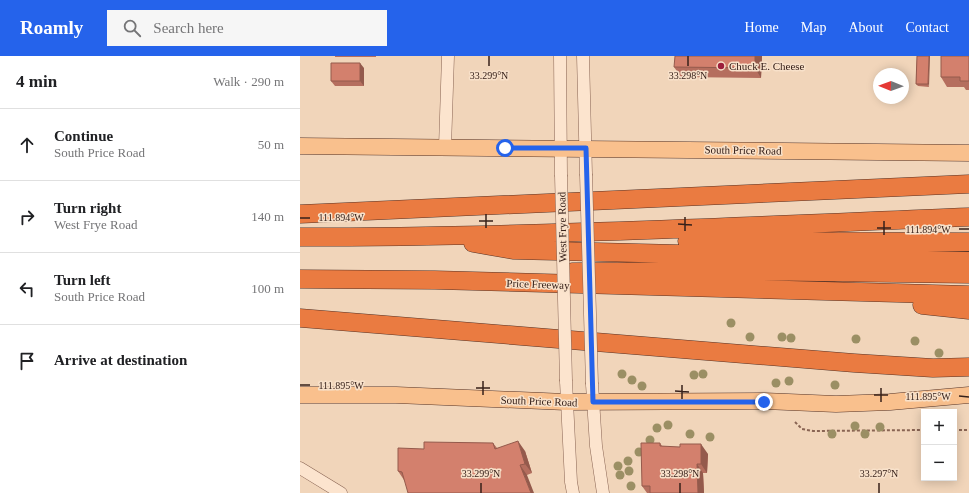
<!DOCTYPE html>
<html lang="en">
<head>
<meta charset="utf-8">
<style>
  body { margin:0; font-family:Georgia,serif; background:#f6f6f6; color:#202124 }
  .controls { position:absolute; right:12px; bottom:12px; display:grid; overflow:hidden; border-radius:0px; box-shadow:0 2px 10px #0003 }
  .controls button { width:36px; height:36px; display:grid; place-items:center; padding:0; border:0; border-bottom:1px solid #e0e0e0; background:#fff; color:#202124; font:20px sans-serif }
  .compass { position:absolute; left:573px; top:12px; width:36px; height:36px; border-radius:50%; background:#fff; box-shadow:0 2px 10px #0003; rotate:271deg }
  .stop { position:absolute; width:12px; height:12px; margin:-9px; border:3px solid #2563eb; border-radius:50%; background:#fff }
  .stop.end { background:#2563eb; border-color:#fff; box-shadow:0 1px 4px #0008 }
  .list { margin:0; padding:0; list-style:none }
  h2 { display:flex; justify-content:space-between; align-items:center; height:52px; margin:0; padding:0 16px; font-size:17px }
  h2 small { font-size:13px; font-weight:400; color:#757577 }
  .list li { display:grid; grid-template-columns:26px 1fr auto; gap:12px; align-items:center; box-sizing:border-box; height:72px; padding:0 16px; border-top:1px solid #e0e0e0 }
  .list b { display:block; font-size:15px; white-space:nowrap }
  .list p { margin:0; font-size:13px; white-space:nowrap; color:#757577 }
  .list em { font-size:13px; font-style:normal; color:#757577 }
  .icon { flex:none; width:22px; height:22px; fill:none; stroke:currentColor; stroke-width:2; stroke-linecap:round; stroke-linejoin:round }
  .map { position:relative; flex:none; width:669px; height:437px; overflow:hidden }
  header { display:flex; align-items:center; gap:24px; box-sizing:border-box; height:56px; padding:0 20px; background:#2563eb; color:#fff }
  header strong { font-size:19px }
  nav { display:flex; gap:22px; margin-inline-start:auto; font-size:14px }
  .search { width:280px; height:36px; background:#f6f6f6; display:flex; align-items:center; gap:10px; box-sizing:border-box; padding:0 14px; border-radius:0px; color:#757577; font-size:15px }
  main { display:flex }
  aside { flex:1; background:#fff }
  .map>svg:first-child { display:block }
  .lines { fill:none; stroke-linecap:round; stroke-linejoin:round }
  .minor-casing { stroke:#896453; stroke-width:13 }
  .major-casing { stroke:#563428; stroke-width:17 }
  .highway-casing { stroke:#563428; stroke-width:19 }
  .path { stroke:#896453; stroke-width:2; stroke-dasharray:3 2; stroke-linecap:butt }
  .minor { stroke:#fce4ce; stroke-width:12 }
  .major { stroke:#f9c08d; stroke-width:16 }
  .highway { stroke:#ea7b41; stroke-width:18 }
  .minor-bridge-casing { stroke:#896453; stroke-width:13; stroke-linecap:butt }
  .minor-bridge { stroke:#fce4ce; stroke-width:12 }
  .tree { fill:#9b8f64 }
  .wall { fill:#b56e5e }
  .shaded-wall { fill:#945a4c }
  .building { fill:#d3806d; stroke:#945a4c }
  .route { stroke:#2563eb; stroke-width:5 }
  .ticks { fill:none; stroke:#37211a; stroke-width:1.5 }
  .poi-dot { fill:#9d1e3b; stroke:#f8e1ca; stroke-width:1.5 }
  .labels { text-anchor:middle; stroke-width:3; stroke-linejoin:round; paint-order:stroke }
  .poi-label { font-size:11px; fill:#37211a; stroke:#f8e1ca; text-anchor:start }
  .street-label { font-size:11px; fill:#37211a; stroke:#f8e1ca }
  .ticks-label { font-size:10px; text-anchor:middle; fill:#37211a; stroke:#f8e1ca; stroke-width:3; stroke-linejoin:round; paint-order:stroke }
</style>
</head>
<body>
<header>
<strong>Roamly</strong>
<div class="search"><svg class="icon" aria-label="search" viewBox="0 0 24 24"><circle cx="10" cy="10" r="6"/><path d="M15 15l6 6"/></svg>Search here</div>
<nav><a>Home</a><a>Map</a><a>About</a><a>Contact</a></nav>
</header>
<main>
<aside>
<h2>4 min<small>Walk · 290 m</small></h2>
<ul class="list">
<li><svg class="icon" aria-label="ahead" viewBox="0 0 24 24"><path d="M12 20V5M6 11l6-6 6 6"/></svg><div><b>Continue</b><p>South Price Road</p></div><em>50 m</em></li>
<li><svg class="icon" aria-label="right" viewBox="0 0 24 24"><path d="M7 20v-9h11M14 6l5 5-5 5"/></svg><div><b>Turn right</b><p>West Frye Road</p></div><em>140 m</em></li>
<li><svg class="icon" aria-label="left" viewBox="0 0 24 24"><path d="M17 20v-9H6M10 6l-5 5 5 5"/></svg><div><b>Turn left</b><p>South Price Road</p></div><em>100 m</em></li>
<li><svg class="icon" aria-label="arrive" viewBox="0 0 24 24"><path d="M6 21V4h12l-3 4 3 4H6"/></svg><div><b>Arrive at destination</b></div></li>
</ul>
</aside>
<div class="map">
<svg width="669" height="437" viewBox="0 0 669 437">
  <rect width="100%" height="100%" fill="#f1d5ba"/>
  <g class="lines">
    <g class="minor-casing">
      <path id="minor" d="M260,0L261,119
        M283,0L286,118
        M145,91L148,0
        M266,325L271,426L273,437
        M292,328L296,390L303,437
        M0,412L41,437"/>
    </g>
    <g class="major-casing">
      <path id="major" d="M0,90L669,97
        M0,339H96L266,346L464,345L536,348L590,346L669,339"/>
    </g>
    <g class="highway-casing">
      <path id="highway" d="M0,158L669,128
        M0,181C223,181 446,170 669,161
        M387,185L669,186
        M173,187L213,194L669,205
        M272,216L441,215L669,218
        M0,223L135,224L669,239
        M622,249L669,254
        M0,262L554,307L633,312L669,311"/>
    </g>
    <path class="path" d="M495,366L502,373L513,375L624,374
      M654,374H669"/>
    <use href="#minor" class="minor"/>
    <use href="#major" class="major"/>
    <use href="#highway" class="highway"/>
    <g class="minor-bridge-casing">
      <path id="minor-bridge" d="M286,118L292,328
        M261,119L266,325"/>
    </g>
    <use href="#minor-bridge" class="minor-bridge"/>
  </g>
  <g class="tree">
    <circle cx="431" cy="267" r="4.5"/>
    <circle cx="450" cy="281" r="4.5"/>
    <circle cx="482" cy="281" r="4.5"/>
    <circle cx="491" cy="282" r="4.5"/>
    <circle cx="556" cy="283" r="4.5"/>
    <circle cx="615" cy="285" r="4.5"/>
    <circle cx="639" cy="297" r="4.5"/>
    <circle cx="322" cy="318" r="4.5"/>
    <circle cx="403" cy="318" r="4.5"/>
    <circle cx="394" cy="319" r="4.5"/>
    <circle cx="332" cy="324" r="4.5"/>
    <circle cx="489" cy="325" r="4.5"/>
    <circle cx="476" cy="327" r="4.5"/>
    <circle cx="535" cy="329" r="4.5"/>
    <circle cx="342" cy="330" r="4.5"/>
    <circle cx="368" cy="369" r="4.5"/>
    <circle cx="555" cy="370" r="4.5"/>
    <circle cx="580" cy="371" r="4.5"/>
    <circle cx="357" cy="372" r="4.5"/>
    <circle cx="390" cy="378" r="4.5"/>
    <circle cx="532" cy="378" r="4.5"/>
    <circle cx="565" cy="378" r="4.5"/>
    <circle cx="410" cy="381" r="4.5"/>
    <circle cx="350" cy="384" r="4.5"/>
    <circle cx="339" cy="396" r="4.5"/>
    <circle cx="328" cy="405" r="4.5"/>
    <circle cx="318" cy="410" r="4.5"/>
    <circle cx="329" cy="415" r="4.5"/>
    <circle cx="320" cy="419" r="4.5"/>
    <circle cx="331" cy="430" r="4.5"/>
  </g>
  <path class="wall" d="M35,0H76V1H35Z
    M462,0L461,22L381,21L374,11Z
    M617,0L629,31L618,30L616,28Z
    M669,0V34H666L664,31H647L641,21Z
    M64,12V30H35L31,25Z
    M193,387L197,392L225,395L232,417L227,419L104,424L98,415L124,393Z
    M360,387L362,390L408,398L407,417H403L404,437H347L342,430Z"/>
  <path class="shaded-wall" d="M455,0H462L461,22L455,12Z
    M629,0H630L629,31L628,28Z
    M60,7L64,12V30L60,25Z
    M218,385L225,395L232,417L225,408Z
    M401,388L408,398L407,417L401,408Z
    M397,408L403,417L404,437H398Z
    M220,409L227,419L234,437H231Z"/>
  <path class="building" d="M375,0H455V12L374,11Z
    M617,0H629L628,28H616Z
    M641,0H669V25H660V21H641Z
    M31,7H60V25H31Z
    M218,385L225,408L220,409L231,437H108L102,416L98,415V392L124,393V386L193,387L195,393Z
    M341,387H360V390L380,391V388H401V408H397L398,437H350V430H342Z"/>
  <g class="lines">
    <path class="route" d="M205,92H286L293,346H464"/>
  </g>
  <path class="ticks" d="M189,10V0M388,10V0M0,162H10M179,165H193M378,168L392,169M186,172V158M577,172H591M659,173H669M385,175V161M584,179V165M0,329H10M176,332H190M375,335L389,336M183,339V325M574,339H588M659,340L669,341M382,343V329M581,346V332M181,437V427M380,437V427M579,437V427"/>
  <circle class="poi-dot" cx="421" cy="10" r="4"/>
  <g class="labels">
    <g class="poi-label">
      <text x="429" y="14">Chuck E. Cheese</text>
    </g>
    <g class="street-label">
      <text transform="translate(443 94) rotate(1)" y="4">South Price Road</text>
      <text transform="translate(262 171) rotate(-91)" y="4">West Frye Road</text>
      <text transform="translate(238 228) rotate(2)" y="4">Price Freeway</text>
      <text transform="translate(239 345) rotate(2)" y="4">South Price Road</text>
    </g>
  </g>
  <g class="ticks-label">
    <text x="189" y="23">33.299°N</text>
    <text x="388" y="23">33.298°N</text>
    <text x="41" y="165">111.894°W</text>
    <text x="628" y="177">111.894°W</text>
    <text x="41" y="333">111.895°W</text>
    <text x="628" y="344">111.895°W</text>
    <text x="181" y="421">33.299°N</text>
    <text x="380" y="421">33.298°N</text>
    <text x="579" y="421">33.297°N</text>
  </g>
</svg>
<div class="controls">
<button>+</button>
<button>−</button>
</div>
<svg class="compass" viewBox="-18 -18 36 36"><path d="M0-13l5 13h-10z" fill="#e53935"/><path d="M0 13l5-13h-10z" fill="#757577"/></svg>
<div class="stop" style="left:205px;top:92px"></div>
<div class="stop end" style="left:464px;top:346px"></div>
</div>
</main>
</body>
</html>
